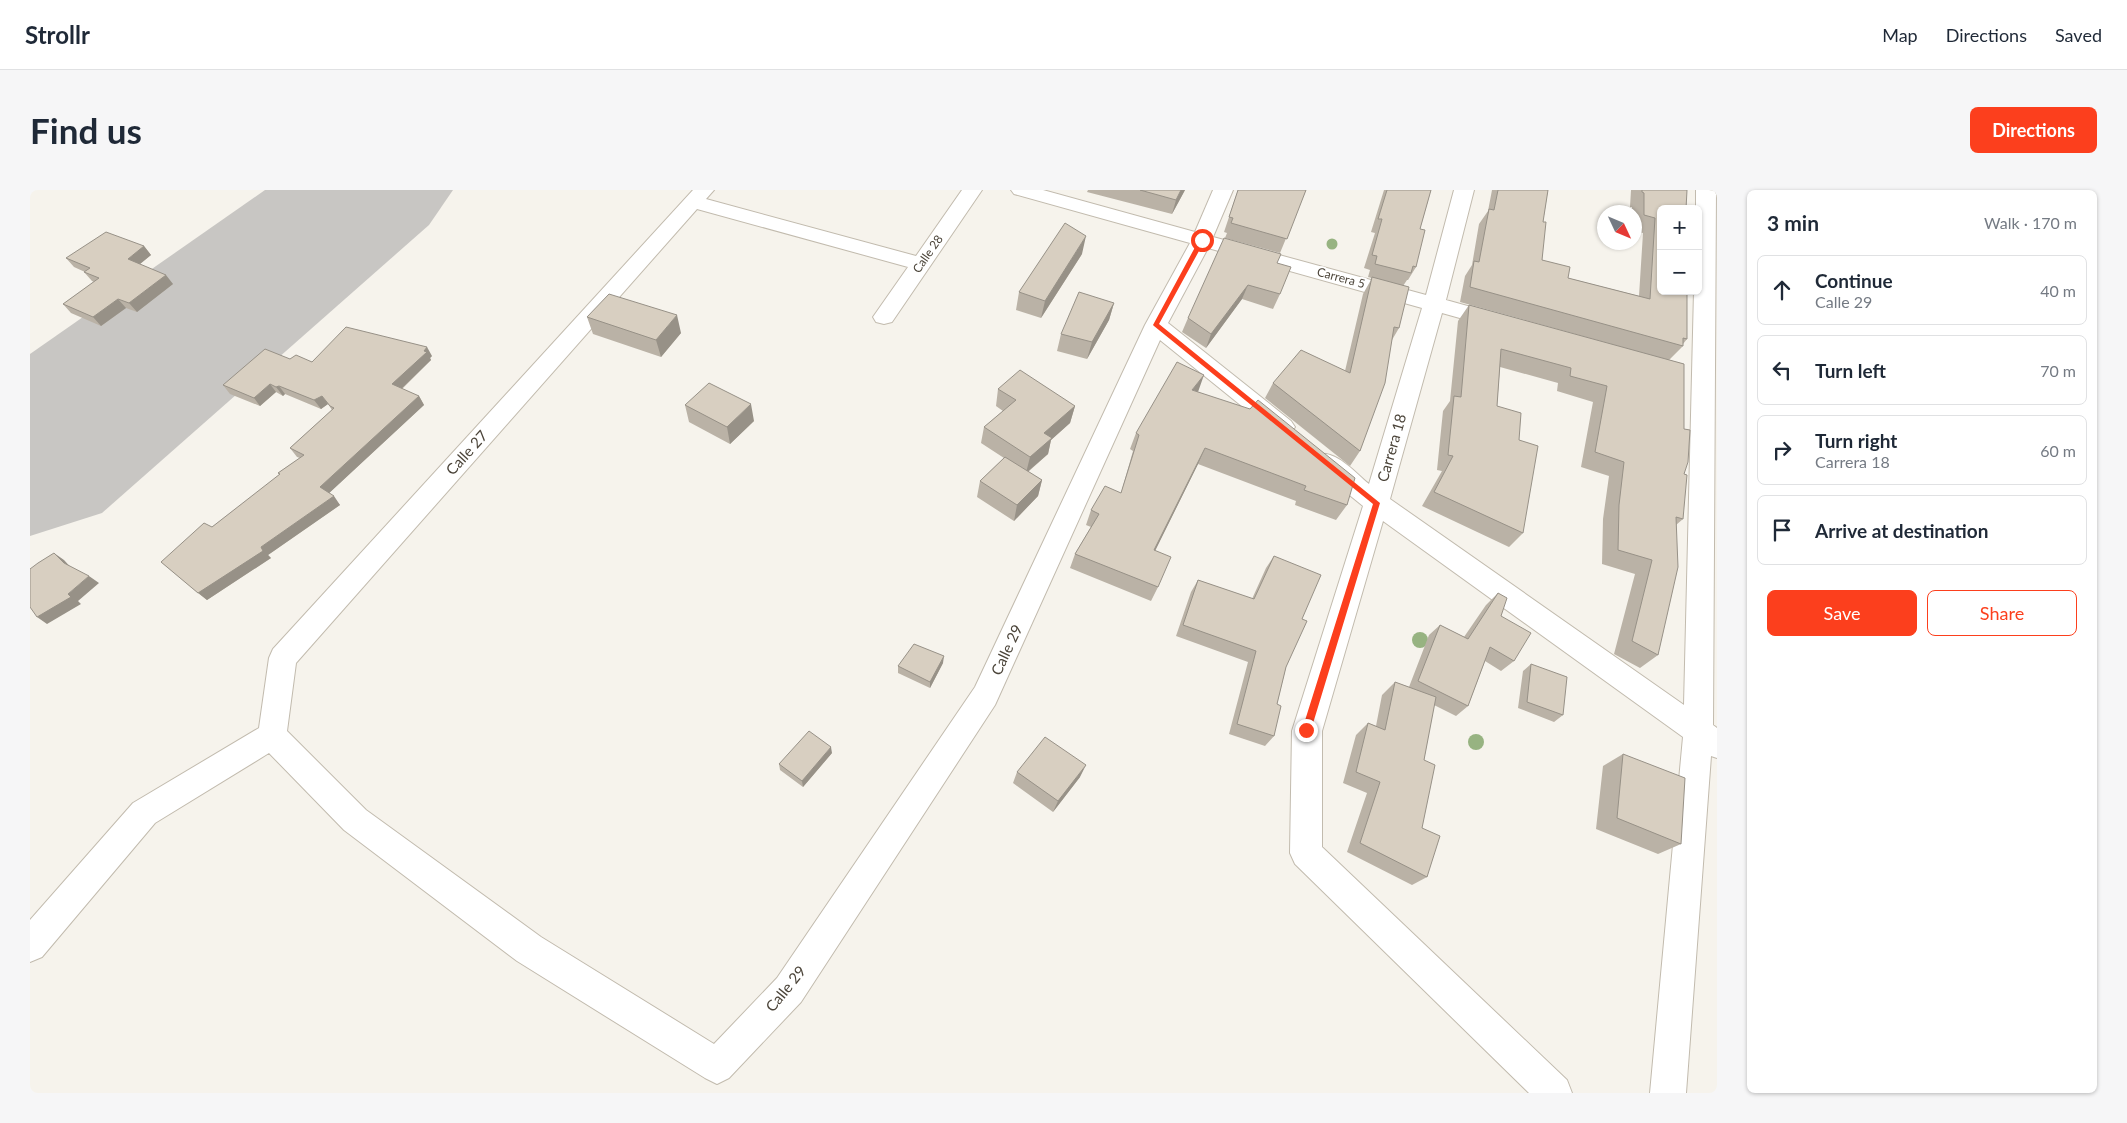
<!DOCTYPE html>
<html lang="en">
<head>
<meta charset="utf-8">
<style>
  body { margin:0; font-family:Lato,sans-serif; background:#f6f6f7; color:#1f2937 }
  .controls { position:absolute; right:15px; top:15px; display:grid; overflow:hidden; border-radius:8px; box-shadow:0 1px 4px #0004 }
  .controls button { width:45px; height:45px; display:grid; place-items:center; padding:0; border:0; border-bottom:1px solid #e0e1e3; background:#fff; color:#1f2937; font:25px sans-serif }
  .compass { position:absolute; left:1567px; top:15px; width:45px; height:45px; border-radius:50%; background:#fff; box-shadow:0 1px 4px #0004; rotate:134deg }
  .stop { position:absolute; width:15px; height:15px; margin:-11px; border:4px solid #fc3f1d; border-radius:50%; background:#fff }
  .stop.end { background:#fc3f1d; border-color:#fff; box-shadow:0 1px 5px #0008 }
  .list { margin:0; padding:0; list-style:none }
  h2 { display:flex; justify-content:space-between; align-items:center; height:65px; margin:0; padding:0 20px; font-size:21px }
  h2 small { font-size:16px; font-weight:400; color:#747a83 }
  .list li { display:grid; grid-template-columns:32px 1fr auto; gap:15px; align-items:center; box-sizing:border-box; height:70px; margin:0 10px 10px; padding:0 10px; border:1px solid #e0e1e3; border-radius:8px }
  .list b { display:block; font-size:19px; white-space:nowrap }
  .list p { margin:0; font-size:16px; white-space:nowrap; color:#747a83 }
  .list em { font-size:16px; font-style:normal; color:#747a83 }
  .actions { display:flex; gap:10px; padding:15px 20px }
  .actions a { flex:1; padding:11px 0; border:1px solid #fc3f1d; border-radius:8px; text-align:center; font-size:18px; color:#fc3f1d }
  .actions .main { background:#fc3f1d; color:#fff }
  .icon { flex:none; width:28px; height:28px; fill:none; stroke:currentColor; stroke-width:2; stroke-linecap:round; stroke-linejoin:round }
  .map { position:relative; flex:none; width:1687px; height:903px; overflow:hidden; border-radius:8px }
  header { display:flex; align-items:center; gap:30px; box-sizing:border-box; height:70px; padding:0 25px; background:#fff; border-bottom:1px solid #e0e1e3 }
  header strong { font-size:24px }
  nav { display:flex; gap:28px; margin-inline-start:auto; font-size:18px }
  .intro { display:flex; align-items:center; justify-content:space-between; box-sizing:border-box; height:120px; padding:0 30px }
  h1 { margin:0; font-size:35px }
  .button { padding:12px 22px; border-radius:8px; background:#fc3f1d; color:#fff; font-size:18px; font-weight:700 }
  main { display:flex; gap:30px; padding:0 30px }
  aside { flex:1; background:#fff; border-radius:8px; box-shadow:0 1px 4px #0004 }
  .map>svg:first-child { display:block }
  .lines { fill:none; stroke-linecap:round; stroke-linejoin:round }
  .runway { fill:#c8c6c3; fill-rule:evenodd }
  .minor-casing { stroke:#c2bbae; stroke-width:2 }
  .minor { fill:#fff; fill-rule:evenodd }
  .tree { fill:#97b381 }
  .wall { fill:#bab2a6 }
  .shaded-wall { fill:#979187 }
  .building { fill:#d8cfc1; stroke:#979187 }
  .route { fill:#fc3f1d }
  .labels { text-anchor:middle; stroke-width:4; stroke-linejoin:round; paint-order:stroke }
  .far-street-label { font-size:12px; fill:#4b4439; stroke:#fff }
  .street-label { font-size:15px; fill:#4b4439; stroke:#fff }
</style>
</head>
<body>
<header>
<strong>Strollr</strong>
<nav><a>Map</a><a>Directions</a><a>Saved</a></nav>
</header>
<div class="intro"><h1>Find us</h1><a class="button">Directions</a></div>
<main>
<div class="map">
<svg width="1687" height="903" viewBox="0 0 1687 903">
  <rect width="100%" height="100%" fill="#f6f3ec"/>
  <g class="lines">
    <path class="runway" d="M235,0H423L399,35L72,323L0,346V164Z"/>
    <g class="minor-casing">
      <path id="minor" d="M663,0H684L676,9L886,66L932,0H952L862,132L854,134L846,132L843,127L878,77L667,19L266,473L257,541L336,620L511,747L684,854L747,788L945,497L1115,135L1160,53L984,4L981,0H1013L1165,42L1183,0H1203L1183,47L1396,105L1424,0H1444L1416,110L1477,127L1480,132L1477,137L1469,139L1412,123L1360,309L1654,515L1664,101H1668V19H1666V0H1686L1683,535L1687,538V568L1681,566L1656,903H1620L1653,547L1353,331L1292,541V657L1537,890L1542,903H1499L1265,674L1260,663L1262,541L1333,316L1285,277L1282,271L1285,265C1305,258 1324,282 1339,294L1392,118L1178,58L1138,133L1261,231L1265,237L1261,243L1253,246L1245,243L1130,150L965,515L771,812L699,888L687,894L675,888L487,771L314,640L239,563L125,633L12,767L0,772V730L103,613L229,538L239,468L243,459Z"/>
    </g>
    <use href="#minor" class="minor"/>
  </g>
  <g class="tree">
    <circle cx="1302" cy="54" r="5.5"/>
    <circle cx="1390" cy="450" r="8"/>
    <circle cx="1446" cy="552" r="8"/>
  </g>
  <path class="wall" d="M1058,0H1155L1142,24L1057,2Z
    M1207,0H1276L1250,63L1195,48L1197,43L1194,42L1208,0Z
    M1354,0H1401L1390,39L1386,77L1378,90H1377L1373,96L1369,138L1362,150L1330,261L1320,276L1235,208L1243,193L1315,181L1333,104L1342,88L1338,87L1340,80L1334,78L1345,43L1341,42Z
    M1462,0H1518L1513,32L1512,70L1538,88L1609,106L1613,43L1604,41V22H1602V17H1600L1601,0H1657L1631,19L1657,149L1653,154V156L1639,170L1430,112L1435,86L1442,75L1449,34L1458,21Z
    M114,56L121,65L110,74L143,94L107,122L96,118L71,136L41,123L33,114L64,92L62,91L54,82H55L44,77L36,68Z
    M1052,64L1011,128L986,120L989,102Z
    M1247,73L1250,104L1243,119L1212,109L1176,158L1152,142L1158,128Z
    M1084,113L1079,130L1057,169L1027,161L1031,144Z
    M1439,115L1654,174L1653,329L1646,335L1628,465L1610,478L1584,464L1605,384L1572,374L1573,329L1579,286L1551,277L1563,212L1527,201L1528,193L1470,177L1467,216L1489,250L1493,343L1479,357L1392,316L1412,281L1407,280L1413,221L1420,211L1428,131Z
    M557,127L651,143L631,167L563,144Z
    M402,166L400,168L401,170L372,199L389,206L394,215L299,303L310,315L238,365L241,368L177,410L131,372L182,337L250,285L248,283L270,268L267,267L260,258L302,220L298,214L291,219L255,204L253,206L246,202L230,216L200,204L193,195L260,169L282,172Z
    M968,199L1045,216L1040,233L1021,250L1018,264L998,282L1012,290L1008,306L984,331L947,307L950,291L974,268L951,253L954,237L973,221L966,216Z
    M1168,202L1317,315L1306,330L1265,315L1266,311L1168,274L1125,361L1128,397L1121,411L1040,378L1045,364L1061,337L1056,335L1061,320L1091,303L1103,261L1100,259L1106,243Z
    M655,215L724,231L700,254L659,232Z
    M1244,366L1272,429L1256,477L1247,514L1244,546L1235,556L1199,544L1218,472L1146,446L1161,402L1168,390L1222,409L1236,378Z
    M1468,403L1471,426L1484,471L1471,481L1455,471L1438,516L1426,526L1404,515L1394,570L1392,638L1397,687L1382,695L1317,662L1337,603L1313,593L1326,545L1338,533L1346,536L1352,505L1365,492L1379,497L1399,445L1410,435L1434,447L1456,415Z
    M913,473L900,498L868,483V476Z
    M1501,474L1533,525L1524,532L1488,518L1493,481Z
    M802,563L773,597L750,580L749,574Z
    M1593,564L1651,654L1628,664L1566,639L1573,576Z
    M987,582L1050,587L1023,622L983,593Z"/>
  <path class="shaded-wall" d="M1151,0H1155L1142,24L1146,10Z
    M1056,46L1052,64L1011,128L1015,111Z
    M114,56L121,65L105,78L98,69Z
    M136,85L143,94L107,122L99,113Z
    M1218,95L1212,109L1176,158L1181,144Z
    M88,109L96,118L71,136L63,127Z
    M1084,113L1079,130L1057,169L1062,152Z
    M647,125L651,143L631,167L626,150Z
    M397,157L402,166L400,168L401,170L367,203L362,194Z
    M1174,185L1168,202L1162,200Z
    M240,194L246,202L230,216L224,208Z
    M249,196L255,204L253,206L246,197Z
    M292,206L298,214L291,219L284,210Z
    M389,206L394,215L296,306L290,297Z
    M721,214L724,231L700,254L697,237Z
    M1045,216L1040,233L1021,250L1018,264L996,283L1000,267L1014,243Z
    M1175,258L1168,274L1118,375L1124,360Z
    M1012,290L1008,306L984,331L987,315Z
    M304,306L310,315L238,365L241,368L177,410L168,403L231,357Z
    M24,363L34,370L44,381L34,373Z
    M59,386L69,393L48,411L51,414L17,434L7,427L38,404Z
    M914,466L913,473L900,498V492Z
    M801,557L802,563L773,597L772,591Z
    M1056,575L1050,587L1023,622L1028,611Z"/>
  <path class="building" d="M1110,0H1151L1146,10Z
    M1208,0H1276L1257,49L1201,33L1203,28L1199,27Z
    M1357,0H1401L1390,39L1395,40L1386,77L1383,76L1381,83L1345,74L1347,66L1342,65L1352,29H1348Z
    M1468,0H1518L1513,32H1516L1512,70L1540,77L1538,88L1620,109L1625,28L1614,25V3L1612,2V0H1657L1656,19H1631V101H1657V149L1653,148V156L1440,97L1444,71L1449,72L1459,19L1464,20Z
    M1035,33L1056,46L1015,111L989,102Z
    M76,42L114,56L98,69L136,85L99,113L88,109L63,127L33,114L69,88L54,82L60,78L36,68Z
    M1194,48L1251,64L1247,73L1261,77L1250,104L1218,95L1181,144L1158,128Z
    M1342,87L1379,97L1369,138L1364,137L1355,193L1330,261L1243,193L1271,160L1320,183Z
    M1049,102L1084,113L1062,152L1031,144Z
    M579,104L647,125L626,150L557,127Z
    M1439,115L1654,174V239L1660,240L1658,272L1654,284L1657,285L1653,329L1646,327L1648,377L1628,465L1602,451L1622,370L1588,360L1589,315L1594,272L1565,262L1577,196L1540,186L1541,178L1471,159L1467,216L1491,223L1489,250L1508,256L1493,343L1404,302L1423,266L1418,265L1424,206L1431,207Z
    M316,137L397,157L394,161L397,162L362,194L389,206L290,297L304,306L231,357L233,361L168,403L131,372L174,333L182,337L250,284L248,283L274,265L260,258L304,218L300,216L292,206L284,210L249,196L246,197L240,194L224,208L193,195L235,159L260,169L266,165L282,172Z
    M1147,172L1174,185L1162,200L1220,219L1228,210L1325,288L1317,315L1274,300L1276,296L1175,258L1124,360L1141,367L1128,397L1045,364L1069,324L1061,320L1075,296L1091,303L1109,245L1106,243Z
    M990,180L1045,216L1014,243L1022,248L1000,267L954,237L986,210L968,199Z
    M679,193L721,214L697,237L655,215Z
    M975,267L1012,290L987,315L950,291Z
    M24,363L34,373L59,386L38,404L41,407L7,427L0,417V379L8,373Z
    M1244,366L1291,385L1272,429L1277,431L1256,477L1247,514L1251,516L1244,546L1207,534L1226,461L1153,435L1168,390L1224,409Z
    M1468,403L1477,408L1471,426L1501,443L1484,471L1460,457L1438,516L1388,491L1410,435L1438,449Z
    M884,454L914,466L900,492L868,476Z
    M1501,474L1537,487L1533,525L1497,512Z
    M1365,492L1406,507L1394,570L1405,575L1392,638L1410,646L1397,687L1330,653L1350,592L1326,582L1338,533L1355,540Z
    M779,541L801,557L772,591L749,574Z
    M1015,547L1056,575L1028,611L987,582Z
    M1593,564L1655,588L1651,654L1587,628Z"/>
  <path class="route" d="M1170,48L1175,50L1129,134L1350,313L1281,540L1276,544L1272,540L1343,314L1124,136L1123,135Z"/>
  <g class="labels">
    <g class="far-street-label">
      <text transform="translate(898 64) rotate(-55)" y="4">Calle 28</text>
      <text transform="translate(1311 88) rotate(15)" y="4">Carrera 5</text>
    </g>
    <g class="street-label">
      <text transform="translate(1362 258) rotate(-74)" y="5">Carrera 18</text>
      <text transform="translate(437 263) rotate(-48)" y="5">Calle 27</text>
      <text transform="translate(977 460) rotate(-65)" y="5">Calle 29</text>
      <text transform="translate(756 799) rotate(-51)" y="5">Calle 29</text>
    </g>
  </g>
</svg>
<div class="controls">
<button>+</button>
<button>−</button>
</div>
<svg class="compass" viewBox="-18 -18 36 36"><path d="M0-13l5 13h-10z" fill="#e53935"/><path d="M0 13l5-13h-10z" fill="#747a83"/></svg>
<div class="stop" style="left:1172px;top:50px"></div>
<div class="stop end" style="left:1276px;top:540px"></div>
</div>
<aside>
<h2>3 min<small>Walk · 170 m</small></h2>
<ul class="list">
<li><svg class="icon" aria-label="ahead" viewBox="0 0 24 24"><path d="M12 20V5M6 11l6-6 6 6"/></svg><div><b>Continue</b><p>Calle 29</p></div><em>40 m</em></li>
<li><svg class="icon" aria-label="left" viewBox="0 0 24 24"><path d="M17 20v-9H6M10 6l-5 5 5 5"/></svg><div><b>Turn left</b></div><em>70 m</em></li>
<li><svg class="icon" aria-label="right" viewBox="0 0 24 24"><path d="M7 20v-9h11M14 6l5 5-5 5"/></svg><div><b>Turn right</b><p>Carrera 18</p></div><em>60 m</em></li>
<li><svg class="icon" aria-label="arrive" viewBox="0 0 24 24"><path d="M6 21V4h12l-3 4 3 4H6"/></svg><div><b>Arrive at destination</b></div></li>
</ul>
<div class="actions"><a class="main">Save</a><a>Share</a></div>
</aside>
</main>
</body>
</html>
